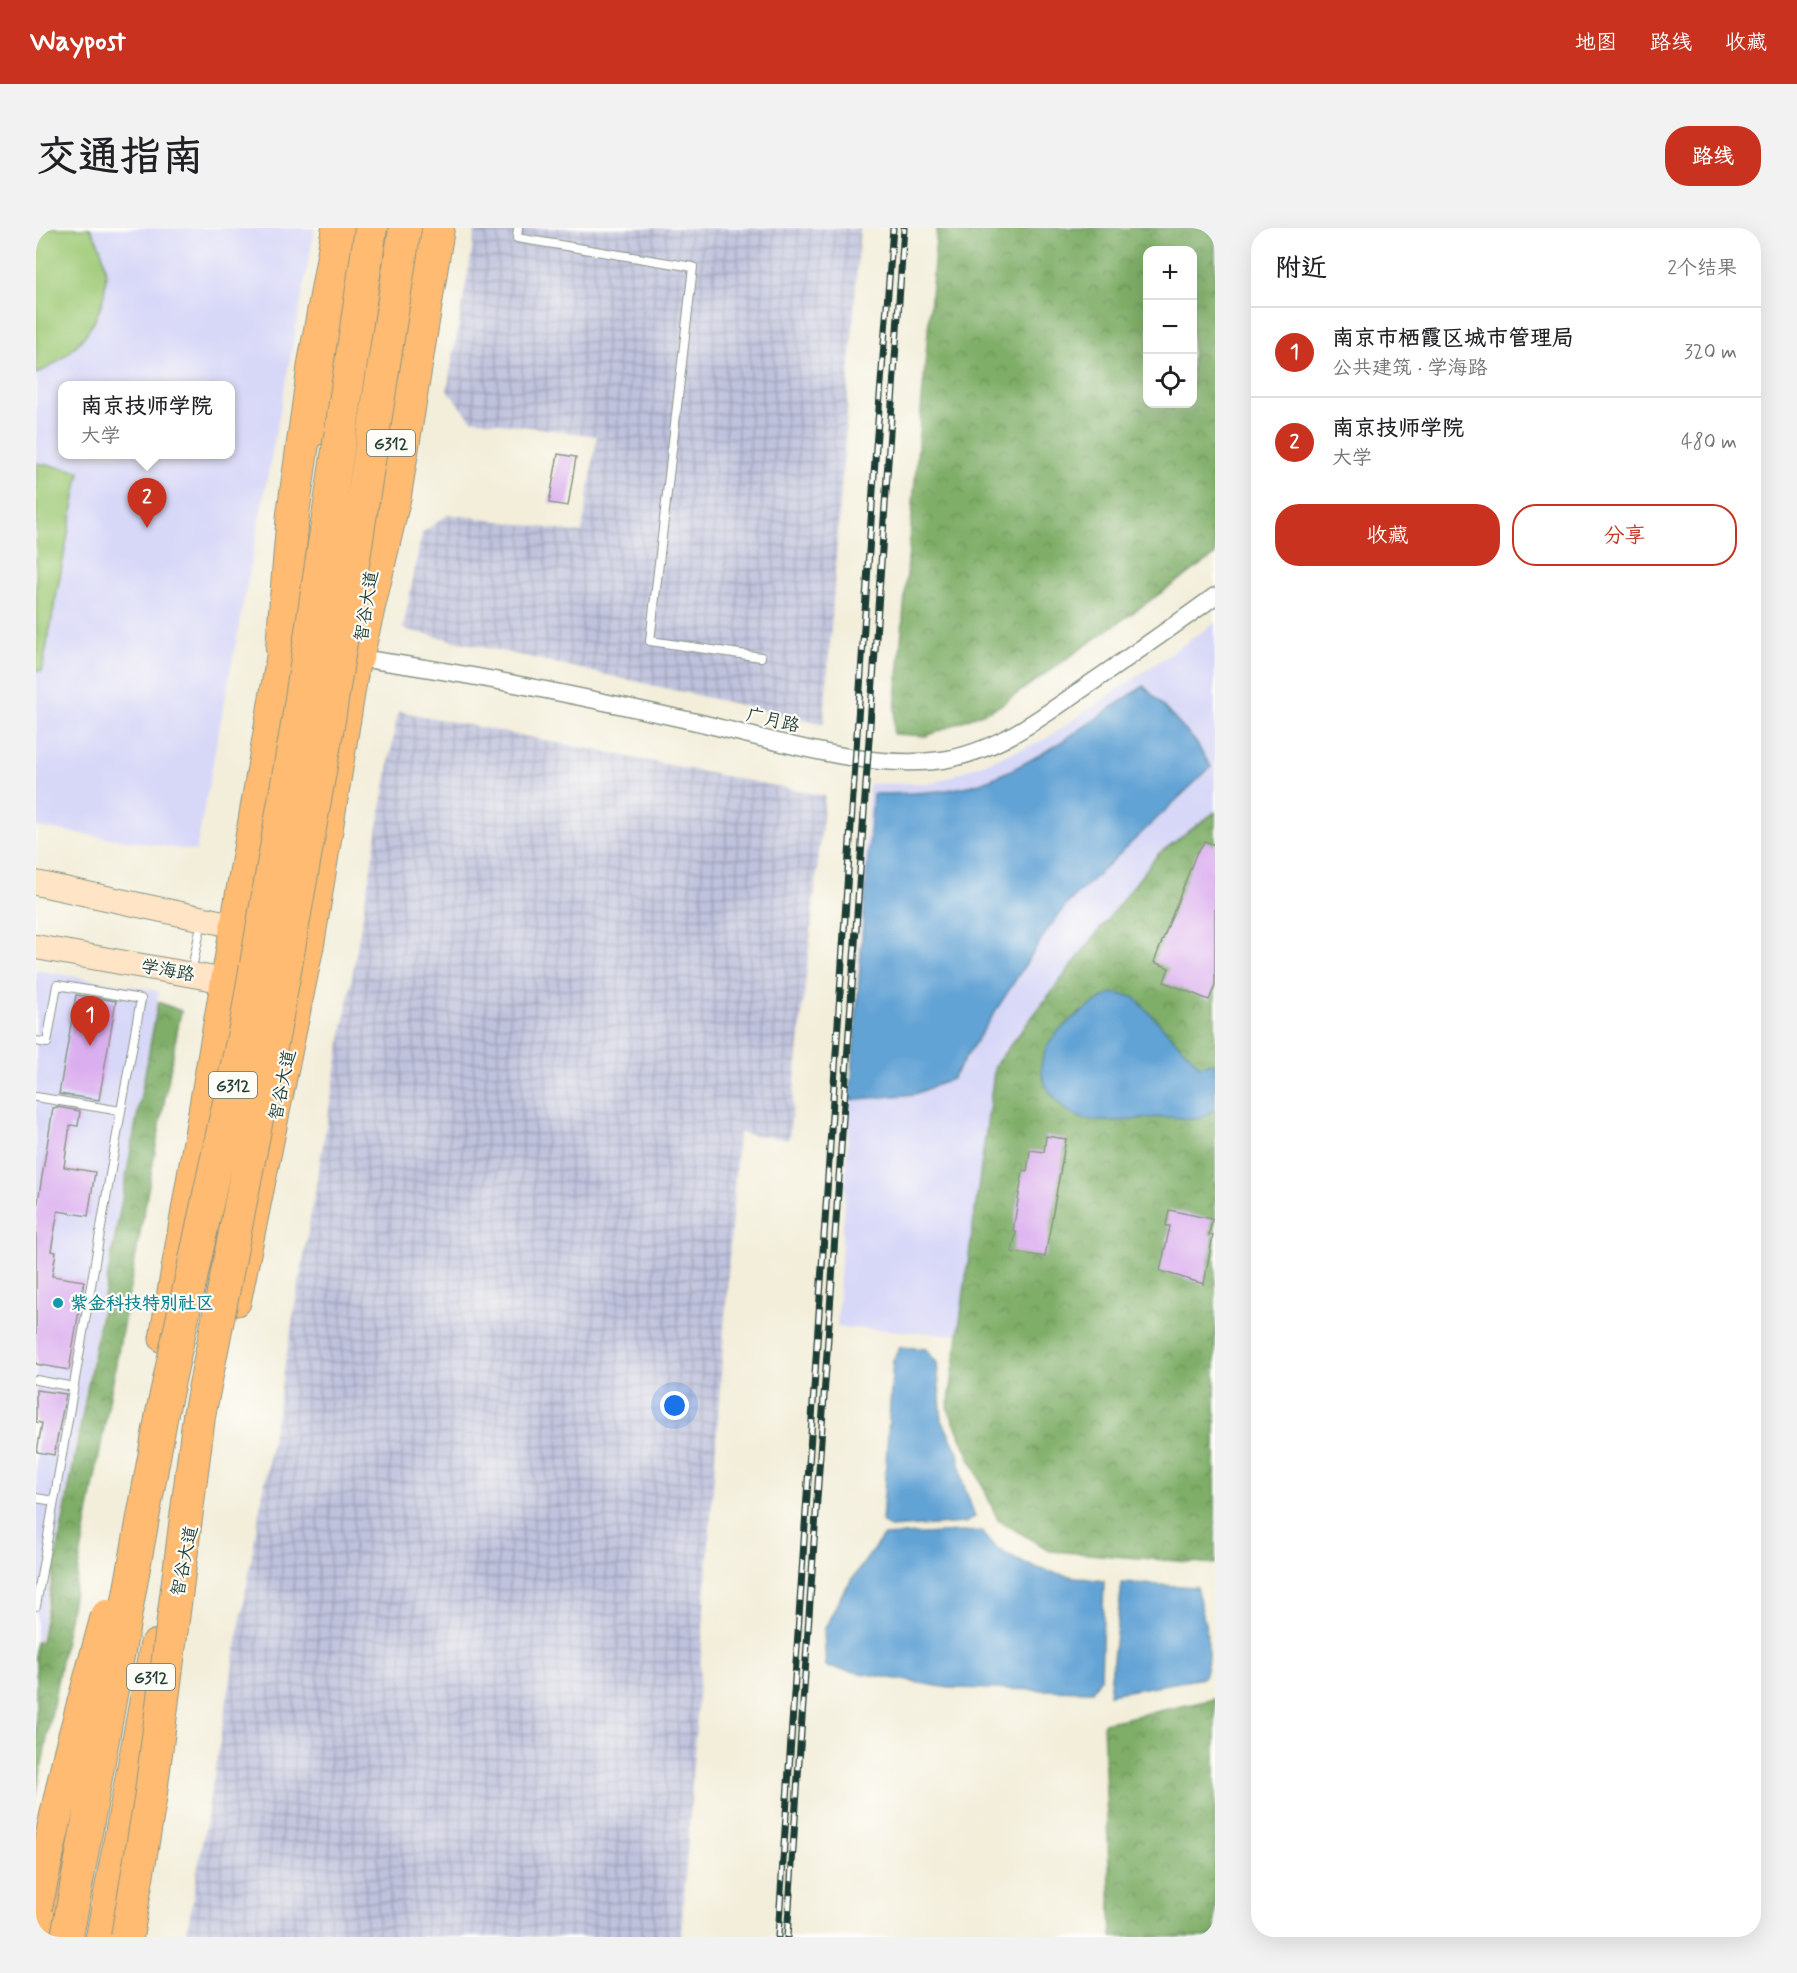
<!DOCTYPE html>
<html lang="zh">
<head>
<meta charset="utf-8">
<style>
  body { margin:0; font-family:Mynerve,"LXGW WenKai TC",sans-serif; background:#f2f2f2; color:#202124 }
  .controls { position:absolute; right:18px; top:18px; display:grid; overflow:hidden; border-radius:12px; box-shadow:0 6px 24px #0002 }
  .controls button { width:54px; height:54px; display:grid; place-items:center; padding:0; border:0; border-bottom:2px solid #e0e0e0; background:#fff; color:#202124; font:30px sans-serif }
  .you { position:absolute; left:639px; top:1178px; width:21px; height:21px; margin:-15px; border:4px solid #fff; border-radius:50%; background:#1a73e8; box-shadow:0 0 0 9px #1a73e833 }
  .badge { display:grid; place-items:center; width:39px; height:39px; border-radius:50%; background:#c8321e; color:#fff; font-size:20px; font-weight:700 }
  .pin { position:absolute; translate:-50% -50px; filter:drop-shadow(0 2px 3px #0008) }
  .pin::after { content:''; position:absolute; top:32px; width:21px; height:18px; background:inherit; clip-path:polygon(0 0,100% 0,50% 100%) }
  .popup { position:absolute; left:22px; top:153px; width:177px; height:78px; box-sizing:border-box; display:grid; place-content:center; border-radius:12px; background:#fff; filter:drop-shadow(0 2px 4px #0005); font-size:20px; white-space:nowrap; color:#757577 }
  .popup b { font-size:22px; color:#202124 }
  .popup::after { content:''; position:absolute; left:50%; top:100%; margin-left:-12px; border:12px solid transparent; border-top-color:#fff }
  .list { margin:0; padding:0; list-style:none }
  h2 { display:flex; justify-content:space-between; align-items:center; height:78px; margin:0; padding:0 24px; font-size:26px }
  h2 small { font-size:20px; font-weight:400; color:#757577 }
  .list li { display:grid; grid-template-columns:39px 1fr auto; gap:18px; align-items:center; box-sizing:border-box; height:90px; padding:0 24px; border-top:2px solid #e0e0e0 }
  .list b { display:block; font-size:22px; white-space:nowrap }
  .list p { margin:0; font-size:20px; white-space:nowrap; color:#757577 }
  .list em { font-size:20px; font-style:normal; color:#757577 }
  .actions { display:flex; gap:12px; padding:18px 24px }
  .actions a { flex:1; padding:14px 0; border:2px solid #c8321e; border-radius:24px; text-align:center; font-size:21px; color:#c8321e }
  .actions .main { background:#c8321e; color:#fff }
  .icon { flex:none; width:33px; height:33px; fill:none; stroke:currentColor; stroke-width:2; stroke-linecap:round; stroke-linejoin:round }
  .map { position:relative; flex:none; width:1179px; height:1709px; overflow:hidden; border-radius:24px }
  header { display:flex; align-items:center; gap:36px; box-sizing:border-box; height:84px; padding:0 30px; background:#c8321e; color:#fff }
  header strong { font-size:28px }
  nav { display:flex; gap:33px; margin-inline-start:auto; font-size:21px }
  .intro { display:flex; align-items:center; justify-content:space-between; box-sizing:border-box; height:144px; padding:0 36px }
  h1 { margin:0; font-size:42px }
  .button { padding:15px 27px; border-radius:24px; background:#c8321e; color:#fff; font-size:21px; font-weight:700 }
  main { display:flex; gap:36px; padding:0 36px }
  aside { flex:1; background:#fff; border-radius:24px; box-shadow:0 6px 24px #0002 }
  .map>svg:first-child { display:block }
  .built { fill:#d7d7f8; fill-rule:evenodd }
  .industrial { fill:url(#industrial-grid) }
  .forest { fill:url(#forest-crowns); stroke:#4f764e; stroke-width:1.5; fill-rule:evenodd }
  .garden { fill:#9fca77; stroke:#5f8456; stroke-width:1.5 }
  .water { fill:#62a3d5; stroke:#407084; stroke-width:1.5 }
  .building { fill:#dbafef }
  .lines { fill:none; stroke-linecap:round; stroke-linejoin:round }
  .lane-casing { stroke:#899687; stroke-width:10 }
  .street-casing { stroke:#899687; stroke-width:19 }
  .secondary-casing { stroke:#899687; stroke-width:26 }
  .primary-casing { stroke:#899687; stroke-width:29 }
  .highway-casing { stroke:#899687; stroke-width:34 }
  .lane { stroke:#fff; stroke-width:8 }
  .street { stroke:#fff; stroke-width:16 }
  .secondary { stroke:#ffe4c6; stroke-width:24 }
  .primary { stroke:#ffbb71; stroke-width:27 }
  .highway { stroke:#ffbb71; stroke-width:32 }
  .rail-casing { stroke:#1f3d34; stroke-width:7 }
  .rail { stroke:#fdfcf7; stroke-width:4.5; stroke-dasharray:14; stroke-linecap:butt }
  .highway-bridge-casing { stroke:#899687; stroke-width:34; stroke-linecap:butt }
  .highway-bridge { stroke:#ffbb71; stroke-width:32 }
  .culture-dot { fill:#0f9aa8; stroke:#fdfcf7; stroke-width:2 }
  .labels { text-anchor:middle; stroke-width:4.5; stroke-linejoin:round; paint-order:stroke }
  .shield { fill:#fdfcf7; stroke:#62766e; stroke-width:1.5 }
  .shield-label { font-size:16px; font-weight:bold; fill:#1f3d34 }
  .street-label { font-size:18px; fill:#1f3d34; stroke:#fdfcf7 }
  .culture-label { font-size:18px; font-weight:bold; fill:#0d838f; stroke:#fdfcf7; text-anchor:start }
</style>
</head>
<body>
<header>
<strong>Waypost</strong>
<nav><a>地图</a><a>路线</a><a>收藏</a></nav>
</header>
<div class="intro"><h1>交通指南</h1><a class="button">路线</a></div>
<main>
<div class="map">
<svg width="1179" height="1709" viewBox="0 0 1179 1709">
  <defs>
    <pattern id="industrial-grid" width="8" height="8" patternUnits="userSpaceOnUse" patternTransform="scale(1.5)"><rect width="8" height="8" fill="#bfc2dd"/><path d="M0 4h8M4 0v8" fill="none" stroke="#9b9fb4"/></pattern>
    <pattern id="forest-crowns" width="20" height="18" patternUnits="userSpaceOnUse" patternTransform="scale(1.5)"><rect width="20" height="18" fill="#7fae68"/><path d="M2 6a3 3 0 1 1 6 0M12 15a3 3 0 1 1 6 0" fill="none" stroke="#678f56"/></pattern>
  </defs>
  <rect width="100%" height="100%" fill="#fdfcf7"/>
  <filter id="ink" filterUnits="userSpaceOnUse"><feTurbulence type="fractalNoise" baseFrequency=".0167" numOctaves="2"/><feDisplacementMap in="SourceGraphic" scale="12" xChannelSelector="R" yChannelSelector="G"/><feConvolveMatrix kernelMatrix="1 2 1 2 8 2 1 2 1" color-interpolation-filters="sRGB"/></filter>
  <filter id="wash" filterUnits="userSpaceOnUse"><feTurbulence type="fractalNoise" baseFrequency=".008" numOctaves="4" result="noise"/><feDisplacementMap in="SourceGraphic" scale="24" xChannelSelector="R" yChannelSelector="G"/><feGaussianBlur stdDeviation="1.35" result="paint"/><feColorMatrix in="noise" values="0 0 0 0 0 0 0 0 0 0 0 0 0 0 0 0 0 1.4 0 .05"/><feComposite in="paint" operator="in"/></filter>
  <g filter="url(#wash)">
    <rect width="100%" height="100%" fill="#f3eeda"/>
    <path class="built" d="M0,0H279L160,623L0,599ZM27,158H195V226H27Z
      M1179,395V1124L801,1099L833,556L898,555L1008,512Z
      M0,742L123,763L3,1412H0Z"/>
    <path class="industrial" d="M440,0H824L788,496L367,401L386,305L413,286L546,305L561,208L435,191L411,162Z
      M362,483L789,568L753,911L702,905L645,1709H150Z"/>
    <path class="forest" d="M901,0H1179V327L963,478L891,508L857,506ZM1156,22V176H1112V22Z
      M1179,584V1336L1015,1323L962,1292L912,1181L959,837L1122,626Z
      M122,774L145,783L0,1569V1414L5,1413Z
      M1179,1471V1709H1076L1067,1495Z"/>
    <path class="garden" d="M0,0H54C92,57 56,120 0,146Z
      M0,235L44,243L6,443L0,442Z"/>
    <path class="water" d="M1108,458L1159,513L1175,539L1032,675L1012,701L916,851L879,866L814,872L837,566C868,566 918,564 947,554C1006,532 1056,492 1108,458Z
      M1077,765L1098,769L1164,838L1179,835V880C1161,899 1151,888 1128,889C1102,890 1071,897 1045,890C1032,886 1022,875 1014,864C983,819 1045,782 1077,765Z
      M864,1119L890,1121L901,1135L906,1192L922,1225L927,1255L939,1289L929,1295L854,1300L846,1294L857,1132Z
      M945,1303C950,1308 955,1316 961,1320C990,1342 1033,1349 1068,1353L1065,1450L1056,1463L913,1460L790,1439L788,1402L807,1364L847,1308Z
      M1086,1355L1160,1359C1167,1385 1179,1426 1167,1450L1073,1466Z"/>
    <g id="blocks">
      <path class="building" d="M522,226L540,229L532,278L513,275Z
        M1169,613L1179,617V758L1173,772L1128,754L1133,740L1118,734L1160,626Z
        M40,767L80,773L63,872L23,866Z
        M21,879L44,883L42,898L34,897L28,939L59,944L52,988L22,983L15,1023L20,1024L16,1048L48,1053L33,1142L0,1136V986L17,880Z
        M1010,908L1030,911L1009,1029L976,1024L980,1004L977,1003L987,942L991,943L994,922L1008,924Z
        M1133,982L1176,991L1173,1007H1177L1168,1056L1124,1043L1134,998H1130Z
        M0,1162L30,1166L18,1227L1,1224L6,1195L0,1194Z"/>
    </g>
  </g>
  <g filter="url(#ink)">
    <use href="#blocks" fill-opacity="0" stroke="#899687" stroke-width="1.5"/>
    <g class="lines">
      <g class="lane-casing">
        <path id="lane" d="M482,0L481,10L657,39L614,413L725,429
          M155,745L166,693
          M0,813L11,815L21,757L105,771L85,883L0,869
          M0,1152L38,1159
          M0,1270L18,1273
          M0,1378L85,883"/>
      </g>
      <g class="street-casing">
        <path id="street" d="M314,429C428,444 543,468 656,493C731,510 830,543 906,532C963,524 1012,484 1058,453C1099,425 1139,397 1179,368"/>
      </g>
      <g class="secondary-casing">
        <path id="secondary" d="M0,655L215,701
          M0,719L207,756"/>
      </g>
      <g class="primary-casing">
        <path id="primary" d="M283,203L318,0
          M201,1074L275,713L324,410
          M127,1111L249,400
          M14,1709L32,1620"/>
      </g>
      <g class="highway-casing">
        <path id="highway" d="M246,420L257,286L278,136L302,0
          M321,430L359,267L402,0
          M66,1709L120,1418"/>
      </g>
      <use href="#lane" class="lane"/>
      <use href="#street" class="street"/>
      <use href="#secondary" class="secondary"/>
      <use href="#primary" class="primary"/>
      <use href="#highway" class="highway"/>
      <g class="rail-casing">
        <path id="rail" d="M742,1709L839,232L857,0
          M751,1709L868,0"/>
      </g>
      <use href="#rail" class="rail"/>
      <g class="highway-bridge-casing">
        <path id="highway-bridge" d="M0,1679L34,1524L71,1388
          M31,1709L126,1185L210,795L262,491L335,0
          M91,1709L114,1572L163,1188L239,799L292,498L369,0"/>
      </g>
      <use href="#highway-bridge" class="highway-bridge"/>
    </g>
  </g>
  <circle class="culture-dot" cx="22" cy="1075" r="6"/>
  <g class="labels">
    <g class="shield">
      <rect x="331" y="202" width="48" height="26" rx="4.5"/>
      <rect x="173" y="844" width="48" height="26" rx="4.5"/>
      <rect x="91" y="1436" width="48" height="26" rx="4.5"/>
    </g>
    <g class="shield-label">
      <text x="355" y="221">G312</text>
      <text x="197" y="863">G312</text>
      <text x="115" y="1455">G312</text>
    </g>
    <g class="street-label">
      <text transform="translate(330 378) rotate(-81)" y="6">智谷大道</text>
      <text transform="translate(737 492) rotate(13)" y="6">广月路</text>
      <text transform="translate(132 742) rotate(10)" y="6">学海路</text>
      <text transform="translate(246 857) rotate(-78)" y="6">智谷大道</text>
      <text transform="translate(148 1333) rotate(-78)" y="6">智谷大道</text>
    </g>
    <g class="culture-label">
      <text x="34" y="1081">紫金科技特别社区</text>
    </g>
  </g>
</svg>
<div class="controls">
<button>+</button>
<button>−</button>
<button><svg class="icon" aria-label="locate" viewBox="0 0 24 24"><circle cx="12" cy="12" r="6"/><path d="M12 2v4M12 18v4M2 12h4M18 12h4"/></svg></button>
</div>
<div class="you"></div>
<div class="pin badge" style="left:54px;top:818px">1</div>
<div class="pin badge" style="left:111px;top:300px">2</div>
<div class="popup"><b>南京技师学院</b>大学</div>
</div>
<aside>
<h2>附近<small>2个结果</small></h2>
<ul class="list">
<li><span class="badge">1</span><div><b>南京市栖霞区城市管理局</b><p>公共建筑 · 学海路</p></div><em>320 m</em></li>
<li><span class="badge">2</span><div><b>南京技师学院</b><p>大学</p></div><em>480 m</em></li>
</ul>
<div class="actions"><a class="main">收藏</a><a>分享</a></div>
</aside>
</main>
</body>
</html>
